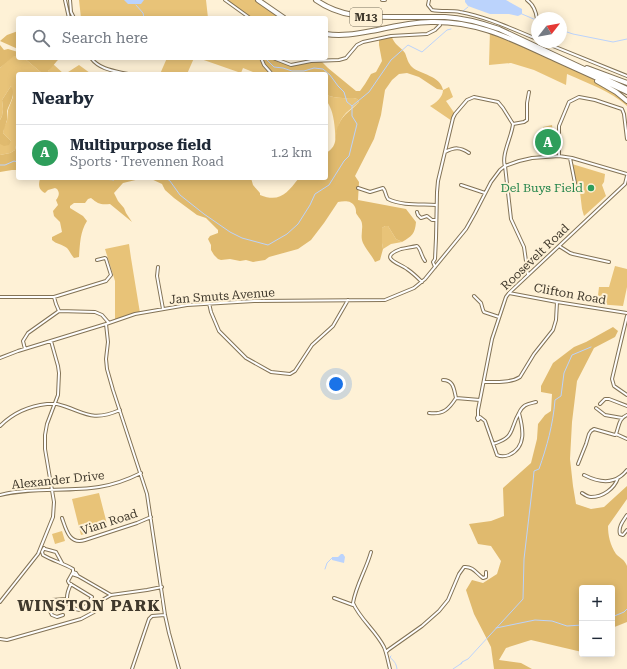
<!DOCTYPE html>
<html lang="en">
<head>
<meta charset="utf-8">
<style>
  body { margin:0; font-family:"Roboto Serif",serif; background:#f6f6f7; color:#1f2937 }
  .controls { position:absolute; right:12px; bottom:12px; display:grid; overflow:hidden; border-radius:4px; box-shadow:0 2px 10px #0003 }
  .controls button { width:36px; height:36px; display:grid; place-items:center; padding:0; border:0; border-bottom:1px solid #e0e1e3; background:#fff; color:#1f2937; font:20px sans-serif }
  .compass { position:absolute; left:531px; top:12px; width:36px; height:36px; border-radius:50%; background:#fff; box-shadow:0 2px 10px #0003; rotate:59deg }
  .you { position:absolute; left:336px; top:384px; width:14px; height:14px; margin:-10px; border:3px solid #fff; border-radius:50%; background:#1a73e8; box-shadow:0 0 0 6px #1a73e833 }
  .badge { display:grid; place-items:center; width:26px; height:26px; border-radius:50%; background:#1a73e8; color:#fff; font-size:13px; font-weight:700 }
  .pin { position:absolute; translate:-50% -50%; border:2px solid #fff; box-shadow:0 1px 4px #0006 }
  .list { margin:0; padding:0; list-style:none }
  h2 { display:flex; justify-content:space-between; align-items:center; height:52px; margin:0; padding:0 16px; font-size:17px }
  h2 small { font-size:13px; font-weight:400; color:#747a83 }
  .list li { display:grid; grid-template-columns:26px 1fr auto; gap:12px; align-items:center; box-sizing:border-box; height:56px; padding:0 16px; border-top:1px solid #e0e1e3 }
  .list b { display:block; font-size:15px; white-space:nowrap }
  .list p { margin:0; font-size:13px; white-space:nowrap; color:#747a83 }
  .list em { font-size:13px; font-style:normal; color:#747a83 }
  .icon { flex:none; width:22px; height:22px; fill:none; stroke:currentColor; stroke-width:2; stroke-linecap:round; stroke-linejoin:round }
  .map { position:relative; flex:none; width:627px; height:669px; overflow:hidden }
  .search { position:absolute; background:#fff; box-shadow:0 2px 10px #0003; left:16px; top:16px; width:312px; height:44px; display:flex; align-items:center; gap:10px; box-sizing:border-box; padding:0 14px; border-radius:4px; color:#747a83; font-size:15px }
  .panel { position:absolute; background:#fff; box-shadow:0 2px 10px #0003; left:16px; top:72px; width:312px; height:108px; border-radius:4px }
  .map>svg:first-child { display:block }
  .green { fill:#e8c378 }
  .forest { fill:#e0ba6e }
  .water { fill:#bbd3fc }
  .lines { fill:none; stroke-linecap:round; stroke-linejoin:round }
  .stream { stroke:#bbd3fc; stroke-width:1 }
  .minor-casing { stroke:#837356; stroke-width:4 }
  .highway-casing { stroke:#837356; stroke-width:6 }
  .minor { stroke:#fff; stroke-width:2 }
  .highway { stroke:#fff; stroke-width:4 }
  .leisure-dot { fill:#2e9e5b; stroke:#fef1d6; stroke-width:1.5 }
  .labels { text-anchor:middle; stroke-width:4; stroke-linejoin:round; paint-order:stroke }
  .shield { fill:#fef1d6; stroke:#79705f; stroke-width:1 }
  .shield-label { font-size:11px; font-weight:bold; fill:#40392c }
  .leisure-label { font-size:12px; fill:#27864d; stroke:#fef1d6; text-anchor:end }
  .street-label { font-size:12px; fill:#40392c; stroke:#fef1d6 }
  .district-label { font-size:16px; font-weight:bold; letter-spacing:1px; fill:#40392c; stroke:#fef1d6 }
</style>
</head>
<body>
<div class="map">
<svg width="627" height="669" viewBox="0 0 627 669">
  <rect width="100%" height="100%" fill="#fef1d6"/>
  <path class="green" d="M79,0H206L208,18H81Z
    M225,0H258L284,18H250Z
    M490,30L570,66L581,73L606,86L627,101V106C611,91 587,83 567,74L566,85L534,70L511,63L489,65Z
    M14,55L18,56V58H24L43,74H18V131C16,137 17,144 15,150L10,153L0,155V144L11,141L3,133L4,127L7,121L8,110L13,97L11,86L2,100L3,109L2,116L0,120V68Z
    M167,58H194L187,74H160Z
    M198,58H261L272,74H258L243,68L241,73Z
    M53,64L64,74H48V71Z
    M79,65L90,73L92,74H65Z
    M449,87L453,97L446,101L455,114L452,121L430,106C436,103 443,97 443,90Z
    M326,95C332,97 337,98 343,98C348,99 352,97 357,99L359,102C355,106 350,109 346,113C338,121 337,132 335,143C336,133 334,115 330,107C327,100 326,103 326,95Z
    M552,125L553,133L545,135L543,127Z
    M554,137L556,151H542L541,146L543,145L540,139Z
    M572,164L605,174L604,182L602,185L606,196L584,216L582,209L580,192L575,177Z
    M385,226H388L396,239L402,242L391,244L383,249L382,243V228Z
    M129,244L131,258L140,313L115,321V281L105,249Z
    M615,266L627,269V287L623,306L597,304L599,287H609Z
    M99,493L108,528L81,535L72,499Z
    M62,531L65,541L55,544L52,534Z"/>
  <path class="forest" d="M18,31V49L0,41L7,35Z
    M391,36C393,39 394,42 396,44C399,47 403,50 405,53C407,58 408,63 412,67C421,75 440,75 443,90L437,89L419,77L407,73L399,74L392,80L385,90L381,115L374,139L355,176L359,182L358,200L406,209L416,222C415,234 412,236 402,242L396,239L388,226H385L382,228V243L383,249L380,260L375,262C372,256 366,249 363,243C360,236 363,230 362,224C362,220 358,217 356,213C356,211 356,209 355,207C352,200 344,201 338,202L324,223L311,240L298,249L269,257L265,260L253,262L246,260L240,261L230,259L221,260L218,259L214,255L211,250V245L208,239L210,236L218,233V230L206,218L197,215L174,198L165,190L162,184L149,178H251L253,185L260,193V195C280,203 287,193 299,178H326V153C340,145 333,135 339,124C343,114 352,110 359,102L357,99C352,97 348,99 343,98C337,98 332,97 326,95V74H280C268,71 267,69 261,58H273L289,64L320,60L328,68L356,91H360L365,84L371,74L376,72L382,61L379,45V38Z
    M0,45L4,50L8,49L18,52V56H14L0,68Z
    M24,58H60C55,62 53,67 48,71V74H43Z
    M11,86C16,95 10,102 7,111C7,114 7,117 7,120C6,124 4,128 3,133L11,141L9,145L4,146L0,144V120L2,116L3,109L2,100Z
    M18,131V170H12L0,172V155L10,153L15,150C17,144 16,137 18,131Z
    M40,178H144L123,183L114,193L118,201L124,208L126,213L132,222L110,204C101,205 98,204 91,198L88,199L85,203H74L70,206V208L83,216L87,221C80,232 80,244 79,257L74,258C71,255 70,251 67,248C62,244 56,244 52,240V237L62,232L60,222L54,216L53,211L58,205L56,200C59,196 60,193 57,189L55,188L48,190L45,193C39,190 38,185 40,179Z
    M613,327L618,331L615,337L594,348L577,381L572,422L570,459L573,486L576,504L591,509L604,507L627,486V499L608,526C608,535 610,545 616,554C620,558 625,560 627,566V622L612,628V588H582V652L531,640L506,648L499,660L521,663L532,669H494L491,647L474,614L466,590L472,580L483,583L497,574L501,561L491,546L478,544L469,524L491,521L504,516L503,488L531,463L537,439L538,424L545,415L551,411L552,394L541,392V386L553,363L574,347L586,342Z"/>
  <path class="water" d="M124,0H144L141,4H128Z
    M465,0H506L522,9V14L518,16L509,14H490L468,6L465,2Z
    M341,554H343L345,557L344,563L332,560V557H338Z"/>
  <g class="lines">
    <path class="stream" d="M136,5L143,13L144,18
      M463,11L468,7
      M522,14L536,20
      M561,30L573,34L613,42L627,39
      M265,58L274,67L283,68L292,71H304L314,68L323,69L330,75L338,86L344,92L347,102L352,106
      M0,165H5L14,161L18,162
      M95,178C99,180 108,179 114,180L116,178
      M166,178L170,181L180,195L204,214L230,232L242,238L268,245L287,234L298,224L310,205L315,194L329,185L344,161L349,156L357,124L352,116V106L369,92L391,60L408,45L422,52L447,30L451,29
      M325,569L327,563L332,558
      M612,617L624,612L627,609
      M496,628L535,620L552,621L567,626L582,625
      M391,656L390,657C394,662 396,662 397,669
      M461,664L462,662L468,659L523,599L524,559L533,482L534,471L539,469C547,446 553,425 555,400L561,396L564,373L572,355L591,347
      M453,669L462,663"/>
    <g class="minor-casing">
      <path id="minor" d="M65,0L69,18
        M70,0L71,12L74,18
        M225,0L250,18
        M382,0H385
        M429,0L428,5L432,10C442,12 451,10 460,12C487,17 512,29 537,39
        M527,0C534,5 536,11 537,19
        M543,42L627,76
        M91,58C100,70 115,71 128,74
        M261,58L264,65L272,74
        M273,58L291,65L311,61L339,60L346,58L357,45L363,42L391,36L427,34L435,30L440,25
        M513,124L524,122L527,120V103L529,92
        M445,152C455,147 460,147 469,153
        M559,156V126L569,102L579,97L595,100L622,109L624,114L627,139
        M570,158L576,188
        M461,185L485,193
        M358,188L370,192L383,188C386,191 385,195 388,199C402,206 421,204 436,205
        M417,212L418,215L421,218L427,216L432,220H436
        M559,246L570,253L573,254L609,262
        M158,267L157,276L163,309
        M435,267L433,262L435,259L436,238L437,192L438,181L453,118L455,114L467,100L474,97L498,102L503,108L513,124C512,136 501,155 505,166L511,219L524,247L528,275
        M422,282C417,277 413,273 407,269C399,263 377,258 401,249C406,248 412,247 417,246C421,249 421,256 425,261
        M509,293L557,302L627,313
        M474,296L481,303L483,310L484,312L499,317
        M0,297H54L106,281L111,275L106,259L105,258L97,260
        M54,297L56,304L59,311
        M209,303L211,312L219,331L246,358L271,372L290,374L295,371L312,345L333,326L348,300
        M627,316L612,379L614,386L627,395
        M25,349L23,341L28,333L59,311L95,312L102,315L109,323
        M0,358L18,351L106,324
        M443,380C454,380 454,390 456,398L480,400
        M484,382C495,382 511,383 520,377L534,354L553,330L556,320L557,302
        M600,404L605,399H609L627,406
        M596,408L605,415L622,418
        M429,413C443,415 449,409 456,398
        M478,416V410L492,339L506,297L509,293L625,184L627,176
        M478,416L480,418L478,420L477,418Z
        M480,417L485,421L497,455C501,457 504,457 509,455C527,447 523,428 519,413C523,404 528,404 536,402
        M0,426C13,413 29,406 47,404C50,404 54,404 57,404C84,411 90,423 120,410
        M616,434C619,426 619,418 627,415
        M493,444C516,437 509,430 519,413
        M578,464L586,444L589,434L591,431L594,429L615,435L616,434L627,439
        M584,475C592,479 604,483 613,480C618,479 624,474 627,470
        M582,493C585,495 588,497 591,497C603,497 614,489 618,478
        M0,495C32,487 67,492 99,487C112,485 129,479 141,473
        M627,515C623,521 618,527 620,534L623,535L627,530
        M62,518C66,529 69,545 85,540L137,523L151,517
        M44,548L42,552L43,555C53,561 63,563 73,569V572L76,573L78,576
        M45,549L56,552L62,563
        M371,552C366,570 356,585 353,603C360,619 376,631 384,647C387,654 388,662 390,669
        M72,574L78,576L111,595L147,590L162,587
        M71,584C69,588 67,593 67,598C66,605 75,610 81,610L88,604L92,597L69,583L68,581L73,572
        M334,598L353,605
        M0,602L38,554L53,517L54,502L45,449V435L47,424L58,395L59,373L58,366L51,341
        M63,615L57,617L52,615L49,609V603L52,600L66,599
        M0,639L7,640L81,619L94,612L104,599L111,595
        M386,652L388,650L422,626L439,611L448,600L459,574L464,567C473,566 477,574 483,578L486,577V572
        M132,669L149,619L152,616L165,615
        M179,669L169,633L165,615L147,494L113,390L107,369L106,359L108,342L106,324L135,314L187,305L254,301L385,300L414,288L425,279L466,229L475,213L491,182L500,170L505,166L519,161L532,158L559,156L572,158L627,174"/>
    </g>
    <g class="highway-casing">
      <path id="highway" d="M258,0L284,18
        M316,0C340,17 365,17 393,17C410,17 428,17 445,17C464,18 482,23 499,29L627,89
        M326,34C343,37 360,33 377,30C395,26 413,22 431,22C480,21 513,40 555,59C579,70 604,81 627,92
        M587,68L627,83
        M597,81L616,92L627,101"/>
    </g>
    <use href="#minor" class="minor"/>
    <use href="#highway" class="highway"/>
  </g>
  <circle class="leisure-dot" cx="591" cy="188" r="4"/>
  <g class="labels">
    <rect class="shield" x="350" y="8" width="32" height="18" rx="3"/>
    <g class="shield-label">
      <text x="366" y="21">M13</text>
    </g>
    <g class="leisure-label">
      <text x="583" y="192">Del Buys Field</text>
    </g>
    <g class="street-label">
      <text transform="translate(535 257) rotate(-44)" y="4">Roosevelt Road</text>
      <text transform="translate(570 294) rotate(10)" y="4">Clifton Road</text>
      <text transform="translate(222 296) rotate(-4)" y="4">Jan Smuts Avenue</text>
      <text transform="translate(58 480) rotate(-6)" y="4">Alexander Drive</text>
      <text transform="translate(109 522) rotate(-18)" y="4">Vian Road</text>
    </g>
    <g class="district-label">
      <text x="89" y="611">WINSTON PARK</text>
    </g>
  </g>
</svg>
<div class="controls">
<button>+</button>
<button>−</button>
</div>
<svg class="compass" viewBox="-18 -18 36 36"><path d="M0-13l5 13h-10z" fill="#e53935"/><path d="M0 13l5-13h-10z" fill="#747a83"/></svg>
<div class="you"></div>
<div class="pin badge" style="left:548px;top:142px;background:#2e9e5b">A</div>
<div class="search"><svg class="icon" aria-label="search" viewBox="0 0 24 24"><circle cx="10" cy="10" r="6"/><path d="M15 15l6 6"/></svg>Search here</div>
<section class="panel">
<h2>Nearby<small></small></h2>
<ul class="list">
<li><span class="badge" style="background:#2e9e5b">A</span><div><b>Multipurpose field</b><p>Sports · Trevennen Road</p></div><em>1.2 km</em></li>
</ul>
</section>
</div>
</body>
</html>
